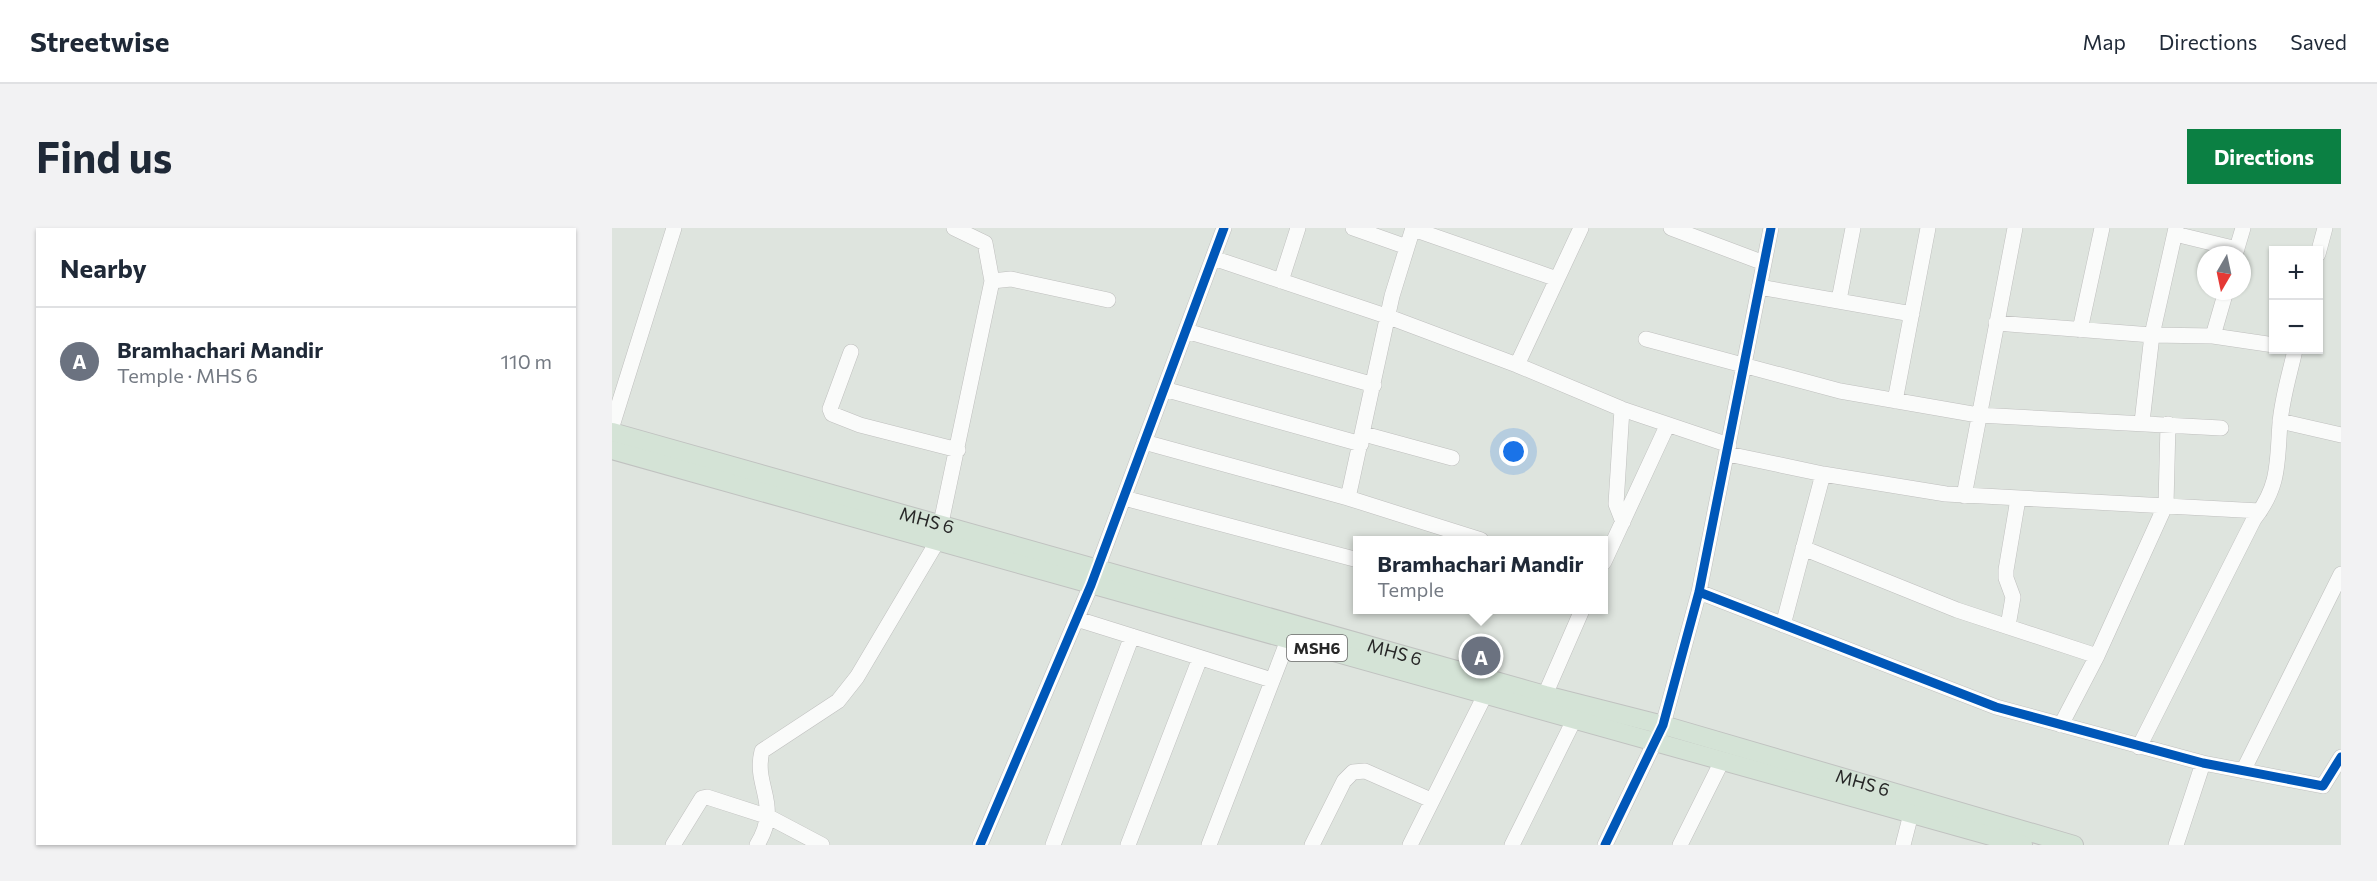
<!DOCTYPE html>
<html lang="en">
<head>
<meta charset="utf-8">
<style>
  body { margin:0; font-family:Commissioner,sans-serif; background:#f2f2f3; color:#1f2937 }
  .controls { position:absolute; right:18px; top:18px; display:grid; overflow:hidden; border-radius:0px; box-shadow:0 2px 4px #0004 }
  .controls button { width:54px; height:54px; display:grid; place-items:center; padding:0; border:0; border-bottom:2px solid #e0e1e3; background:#fff; color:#1f2937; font:30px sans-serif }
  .compass { position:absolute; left:1585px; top:18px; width:54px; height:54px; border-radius:50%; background:#fff; box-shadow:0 2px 4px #0004; rotate:189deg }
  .you { position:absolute; left:902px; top:224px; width:21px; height:21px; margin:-15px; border:4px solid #fff; border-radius:50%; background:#1a73e8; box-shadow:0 0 0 9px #1a73e833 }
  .badge { display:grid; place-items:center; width:39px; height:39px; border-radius:50%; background:#0b8043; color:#fff; font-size:20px; font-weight:700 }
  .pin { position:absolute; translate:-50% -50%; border:3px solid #fff; box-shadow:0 2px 6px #0006 }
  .popup { position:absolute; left:741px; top:308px; width:255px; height:78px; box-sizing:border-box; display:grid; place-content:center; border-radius:0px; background:#fff; filter:drop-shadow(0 2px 4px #0005); font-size:20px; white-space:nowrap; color:#747a83 }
  .popup b { font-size:22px; color:#1f2937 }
  .popup::after { content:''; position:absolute; left:50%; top:100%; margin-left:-12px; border:12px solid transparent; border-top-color:#fff }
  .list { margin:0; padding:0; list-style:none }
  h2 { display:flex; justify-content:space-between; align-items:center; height:78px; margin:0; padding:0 24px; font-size:26px }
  h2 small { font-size:20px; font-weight:400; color:#747a83 }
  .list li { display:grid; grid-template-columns:39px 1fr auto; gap:18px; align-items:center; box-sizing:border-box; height:108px; padding:0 24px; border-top:2px solid #e0e1e3 }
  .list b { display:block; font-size:22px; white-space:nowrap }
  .list p { margin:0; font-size:20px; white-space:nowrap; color:#747a83 }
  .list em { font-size:20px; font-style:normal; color:#747a83 }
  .map { position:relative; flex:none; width:1729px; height:617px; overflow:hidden; border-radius:0px }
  header { display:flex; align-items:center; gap:36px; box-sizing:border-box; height:84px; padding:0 30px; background:#fff; border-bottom:2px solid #e0e1e3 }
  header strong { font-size:28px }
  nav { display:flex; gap:33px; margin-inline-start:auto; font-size:21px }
  .intro { display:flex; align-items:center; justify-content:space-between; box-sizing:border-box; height:144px; padding:0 36px }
  h1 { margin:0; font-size:42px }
  .button { padding:15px 27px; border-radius:0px; background:#0b8043; color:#fff; font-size:21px; font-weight:700 }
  main { display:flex; gap:36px; padding:0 36px }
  aside { flex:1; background:#fff; border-radius:0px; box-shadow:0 2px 4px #0004 }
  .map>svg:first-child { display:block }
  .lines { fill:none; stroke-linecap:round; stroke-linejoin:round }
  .minor-casing { stroke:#bfbfbe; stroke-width:16 }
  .major-casing { stroke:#c0c2c0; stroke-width:20 }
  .minor { stroke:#fafbfa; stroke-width:15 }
  .major { stroke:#d4e3d6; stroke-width:18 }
  .cycleway-casing { stroke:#fff; stroke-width:13 }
  .cycleway { stroke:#0057b8; stroke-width:9 }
  .labels { text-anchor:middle; stroke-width:4.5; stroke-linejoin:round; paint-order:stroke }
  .shield { fill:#fff; stroke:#686868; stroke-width:1.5 }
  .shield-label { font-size:16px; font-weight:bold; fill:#272727 }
  .street-label { font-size:18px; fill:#272727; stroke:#fff }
</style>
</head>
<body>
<header>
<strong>Streetwise</strong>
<nav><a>Map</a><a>Directions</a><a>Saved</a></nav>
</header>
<div class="intro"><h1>Find us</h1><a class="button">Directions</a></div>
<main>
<aside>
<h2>Nearby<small></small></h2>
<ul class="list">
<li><span class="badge" style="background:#6b7280">A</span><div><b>Bramhachari Mandir</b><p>Temple · MHS 6</p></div><em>110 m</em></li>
</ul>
</aside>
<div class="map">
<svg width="1729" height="617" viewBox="0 0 1729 617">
  <rect width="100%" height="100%" fill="#dee4de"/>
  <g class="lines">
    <g class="minor-casing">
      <path id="minor" d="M741,0L795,19
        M1059,0L1152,35
        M801,1L945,51
        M1563,6L1625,21
        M1706,26L1713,0
        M1623,27L1631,0
        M601,30L777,89L905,137L1010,181L1117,217
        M380,53L399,51L496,72
        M669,53L686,0
        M1147,59L1300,86
        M1227,72L1241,0
        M1384,95L1540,107L1601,108L1662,117
        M1468,102L1490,0
        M574,103L762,157
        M1601,108L1614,63
        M1034,111L1228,163L1366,187L1609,200
        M239,124L218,181L220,186L248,197L346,222
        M905,137L969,0
        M552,161L749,216
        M1283,173L1316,0
        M1010,181L1004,276L1011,294
        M1668,193L1729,207
        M1530,194L1540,107L1564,0
        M0,198L62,0
        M752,206L840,230
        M532,214L736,270L869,312
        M1116,226L1211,246L1334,266L1648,283
        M1352,268L1403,0
        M512,270L746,332
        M736,270L780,68L801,0
        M1191,320L1345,382L1485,428
        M992,334L1055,198
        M1087,364L1384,479L1591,535L1711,558L1729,529
        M465,391L660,452
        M1171,397L1211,246
        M1396,398L1401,369L1394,350V342L1406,271
        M929,476L970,382
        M1449,497L1485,428L1554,276L1556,196
        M1527,519L1642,291C1668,258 1665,234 1668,195C1670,170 1678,145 1683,122
        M1631,543L1729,346
        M61,617L90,570L95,569L157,589L210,617
        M145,617C170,576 141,559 150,523L226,473L245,449L325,314L380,53L373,15L342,0
        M368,617L479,357L612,0
        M441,617L520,408
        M516,617L588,430
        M597,617L676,412
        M700,617L732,553L741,544L753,543L819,572
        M798,617L873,467
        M900,617L962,492
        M993,617L1051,497L1087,364L1159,0
        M1068,617L1110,533
        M1291,617L1299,586
        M1564,617L1591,535"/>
    </g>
    <g class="major-casing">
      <g id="major">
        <path id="s1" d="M0,204L933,467L1051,497L1462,617"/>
        <path d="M0,222L1411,617"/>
      </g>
    </g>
    <use href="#minor" class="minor"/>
    <use href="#major" class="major"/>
    <g class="cycleway-casing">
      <path id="cycleway" d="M1087,364L1384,479L1591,535L1711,558L1729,529
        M368,617L479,357L612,0
        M993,617L1051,497L1087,364L1159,0"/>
    </g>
    <use href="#cycleway" class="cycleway"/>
  </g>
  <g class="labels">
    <rect class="shield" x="675" y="407" width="60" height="26" rx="4.5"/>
    <g class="shield-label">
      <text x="705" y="426">MSH6</text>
    </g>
    <g class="street-label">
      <text dy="6" stroke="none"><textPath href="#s1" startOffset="327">MHS 6</textPath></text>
      <text dy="6" stroke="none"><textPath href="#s1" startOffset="813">MHS 6</textPath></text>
      <text dy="6" stroke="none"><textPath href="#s1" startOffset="1299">MHS 6</textPath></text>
    </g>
  </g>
</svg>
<div class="controls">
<button>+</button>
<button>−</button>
</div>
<svg class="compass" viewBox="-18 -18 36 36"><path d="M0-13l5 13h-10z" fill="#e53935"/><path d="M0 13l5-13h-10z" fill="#747a83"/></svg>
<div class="you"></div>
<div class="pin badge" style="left:869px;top:428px;background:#6b7280">A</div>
<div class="popup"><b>Bramhachari Mandir</b>Temple</div>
</div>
</main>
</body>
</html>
